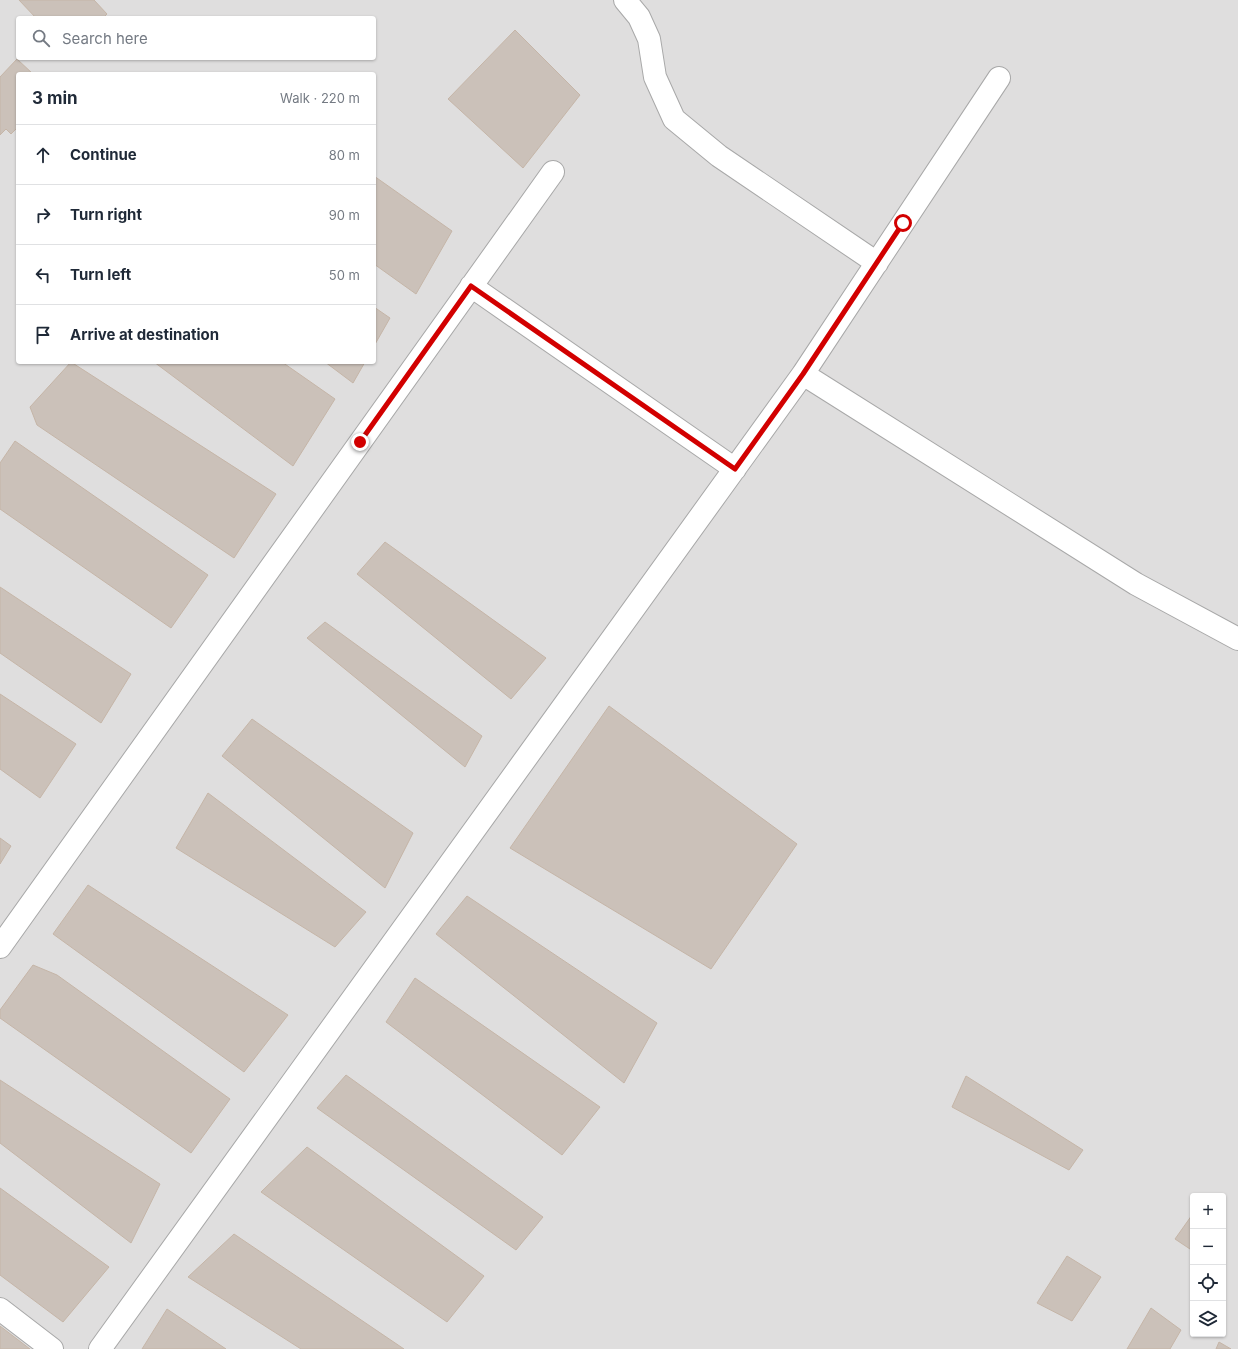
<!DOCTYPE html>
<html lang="en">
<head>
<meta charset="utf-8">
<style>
  body { margin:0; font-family:Inter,sans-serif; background:#f2f2f3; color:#1f2937 }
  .controls { position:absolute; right:12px; bottom:12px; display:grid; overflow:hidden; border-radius:4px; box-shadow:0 1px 3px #0004 }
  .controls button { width:36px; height:36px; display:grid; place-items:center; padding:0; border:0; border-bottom:1px solid #e0e1e3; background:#fff; color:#1f2937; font:20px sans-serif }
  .stop { position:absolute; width:12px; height:12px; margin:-9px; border:3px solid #d20000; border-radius:50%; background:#fff }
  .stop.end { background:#d20000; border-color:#fff; box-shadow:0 1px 4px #0008 }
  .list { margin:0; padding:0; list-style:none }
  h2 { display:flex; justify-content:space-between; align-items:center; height:52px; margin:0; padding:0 16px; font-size:17px }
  h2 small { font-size:13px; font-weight:400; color:#747a83 }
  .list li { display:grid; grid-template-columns:26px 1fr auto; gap:12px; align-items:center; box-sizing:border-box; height:60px; padding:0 16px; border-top:1px solid #e0e1e3 }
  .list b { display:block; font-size:15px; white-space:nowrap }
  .list em { font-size:13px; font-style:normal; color:#747a83 }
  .icon { flex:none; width:22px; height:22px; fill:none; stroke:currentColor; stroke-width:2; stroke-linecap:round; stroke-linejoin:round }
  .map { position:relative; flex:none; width:1238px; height:1349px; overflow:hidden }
  .search { position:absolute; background:#fff; box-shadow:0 1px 3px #0004; left:16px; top:16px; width:360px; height:44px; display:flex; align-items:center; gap:10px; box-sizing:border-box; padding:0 14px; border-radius:4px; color:#747a83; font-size:15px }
  .panel { position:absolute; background:#fff; box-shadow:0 1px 3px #0004; left:16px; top:72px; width:360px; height:292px; border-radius:4px }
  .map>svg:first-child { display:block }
  .residential { fill:#dfdede; fill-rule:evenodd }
  .building { fill:#cbc1b9; stroke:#c5b5a7 }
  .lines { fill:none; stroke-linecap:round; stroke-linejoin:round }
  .street-casing { stroke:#a8a8a8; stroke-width:24 }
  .street { stroke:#fff; stroke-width:22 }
  .route { stroke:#d20000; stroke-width:5 }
</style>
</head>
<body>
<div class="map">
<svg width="1238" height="1349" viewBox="0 0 1238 1349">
  <rect width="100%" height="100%" fill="#f2eee7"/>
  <path class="residential" d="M0,0H1238V1349H0ZM18,18H374V58H18ZM18,74H374V362H18ZM1193,1196H1223V1334H1193Z"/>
  <path class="building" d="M19,0H94L107,14L103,18H36Z
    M515,30L580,95L523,168L448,99Z
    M17,59L33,74H18V127L11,134L6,129L0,135V77Z
    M374,176L452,231L416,294L374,264Z
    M374,307L390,318L374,346Z
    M71,362L276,494L234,558L37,425L30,407Z
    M154,362H282L335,399L293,466Z
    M325,362H365L353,383Z
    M15,441L208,575L171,628L0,509V463Z
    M385,542L546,658L511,699L357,574Z
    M0,587L131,674L101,723L0,653Z
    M325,622L482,736L465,767L307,638Z
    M0,694L76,744L40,798L0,769Z
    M609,706L797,844L711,969L510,848Z
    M252,719L413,833L385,888L222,756Z
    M208,793L366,912L335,947L176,848Z
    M0,838L11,846L0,864Z
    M88,885L288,1015L244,1072L53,934Z
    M467,896L657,1023L624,1083L436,934Z
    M33,965L57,975L230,1099L191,1153L0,1018V1010Z
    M415,978L600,1107L562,1155L386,1022Z
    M346,1075L543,1217L516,1250L317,1108Z
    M966,1076L1083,1150L1069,1170L952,1107Z
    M0,1080L160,1184L131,1243L0,1143Z
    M307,1147L484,1276L447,1322L261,1192Z
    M0,1188L109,1267L63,1322L0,1275Z
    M1192,1215L1193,1216V1251L1175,1239Z
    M234,1234L404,1349H301L188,1277Z
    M1067,1256L1101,1277L1072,1321L1037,1303Z
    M1151,1308L1181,1330L1170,1349H1127Z
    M167,1309L226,1349H142Z
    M0,1326L30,1349H0Z
    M1219,1342L1231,1349H1216Z"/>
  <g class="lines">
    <g class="street-casing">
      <path id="street" d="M625,0L639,17L649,39L655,77L674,119L719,156L877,263
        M471,286L735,469
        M803,374L1136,584L1238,639
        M0,947L553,172
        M0,1309L52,1349
        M100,1349L803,374L999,78"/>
    </g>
    <use href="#street" class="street"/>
  </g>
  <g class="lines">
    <path class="route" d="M360,442L471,286L735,469L803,374L903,223"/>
  </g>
</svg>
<div class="controls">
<button>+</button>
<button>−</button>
<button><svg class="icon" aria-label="locate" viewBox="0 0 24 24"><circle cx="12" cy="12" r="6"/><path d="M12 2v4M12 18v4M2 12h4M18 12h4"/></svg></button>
<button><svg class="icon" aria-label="layers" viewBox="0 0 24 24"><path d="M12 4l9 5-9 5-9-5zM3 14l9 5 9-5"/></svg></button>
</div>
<div class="stop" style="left:903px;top:223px"></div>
<div class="stop end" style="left:360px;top:442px"></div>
<div class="search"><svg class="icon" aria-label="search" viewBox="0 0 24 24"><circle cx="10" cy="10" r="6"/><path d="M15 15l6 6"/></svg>Search here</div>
<section class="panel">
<h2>3 min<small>Walk · 220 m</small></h2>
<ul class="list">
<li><svg class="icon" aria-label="ahead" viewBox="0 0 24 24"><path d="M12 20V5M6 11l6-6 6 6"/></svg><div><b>Continue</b></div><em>80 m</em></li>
<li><svg class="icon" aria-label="right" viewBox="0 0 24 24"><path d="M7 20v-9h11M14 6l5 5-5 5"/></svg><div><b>Turn right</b></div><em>90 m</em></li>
<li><svg class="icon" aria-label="left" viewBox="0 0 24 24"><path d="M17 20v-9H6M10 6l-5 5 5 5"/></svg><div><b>Turn left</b></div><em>50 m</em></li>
<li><svg class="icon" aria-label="arrive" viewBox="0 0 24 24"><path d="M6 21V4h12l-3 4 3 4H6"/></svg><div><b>Arrive at destination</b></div></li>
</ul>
</section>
</div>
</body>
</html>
